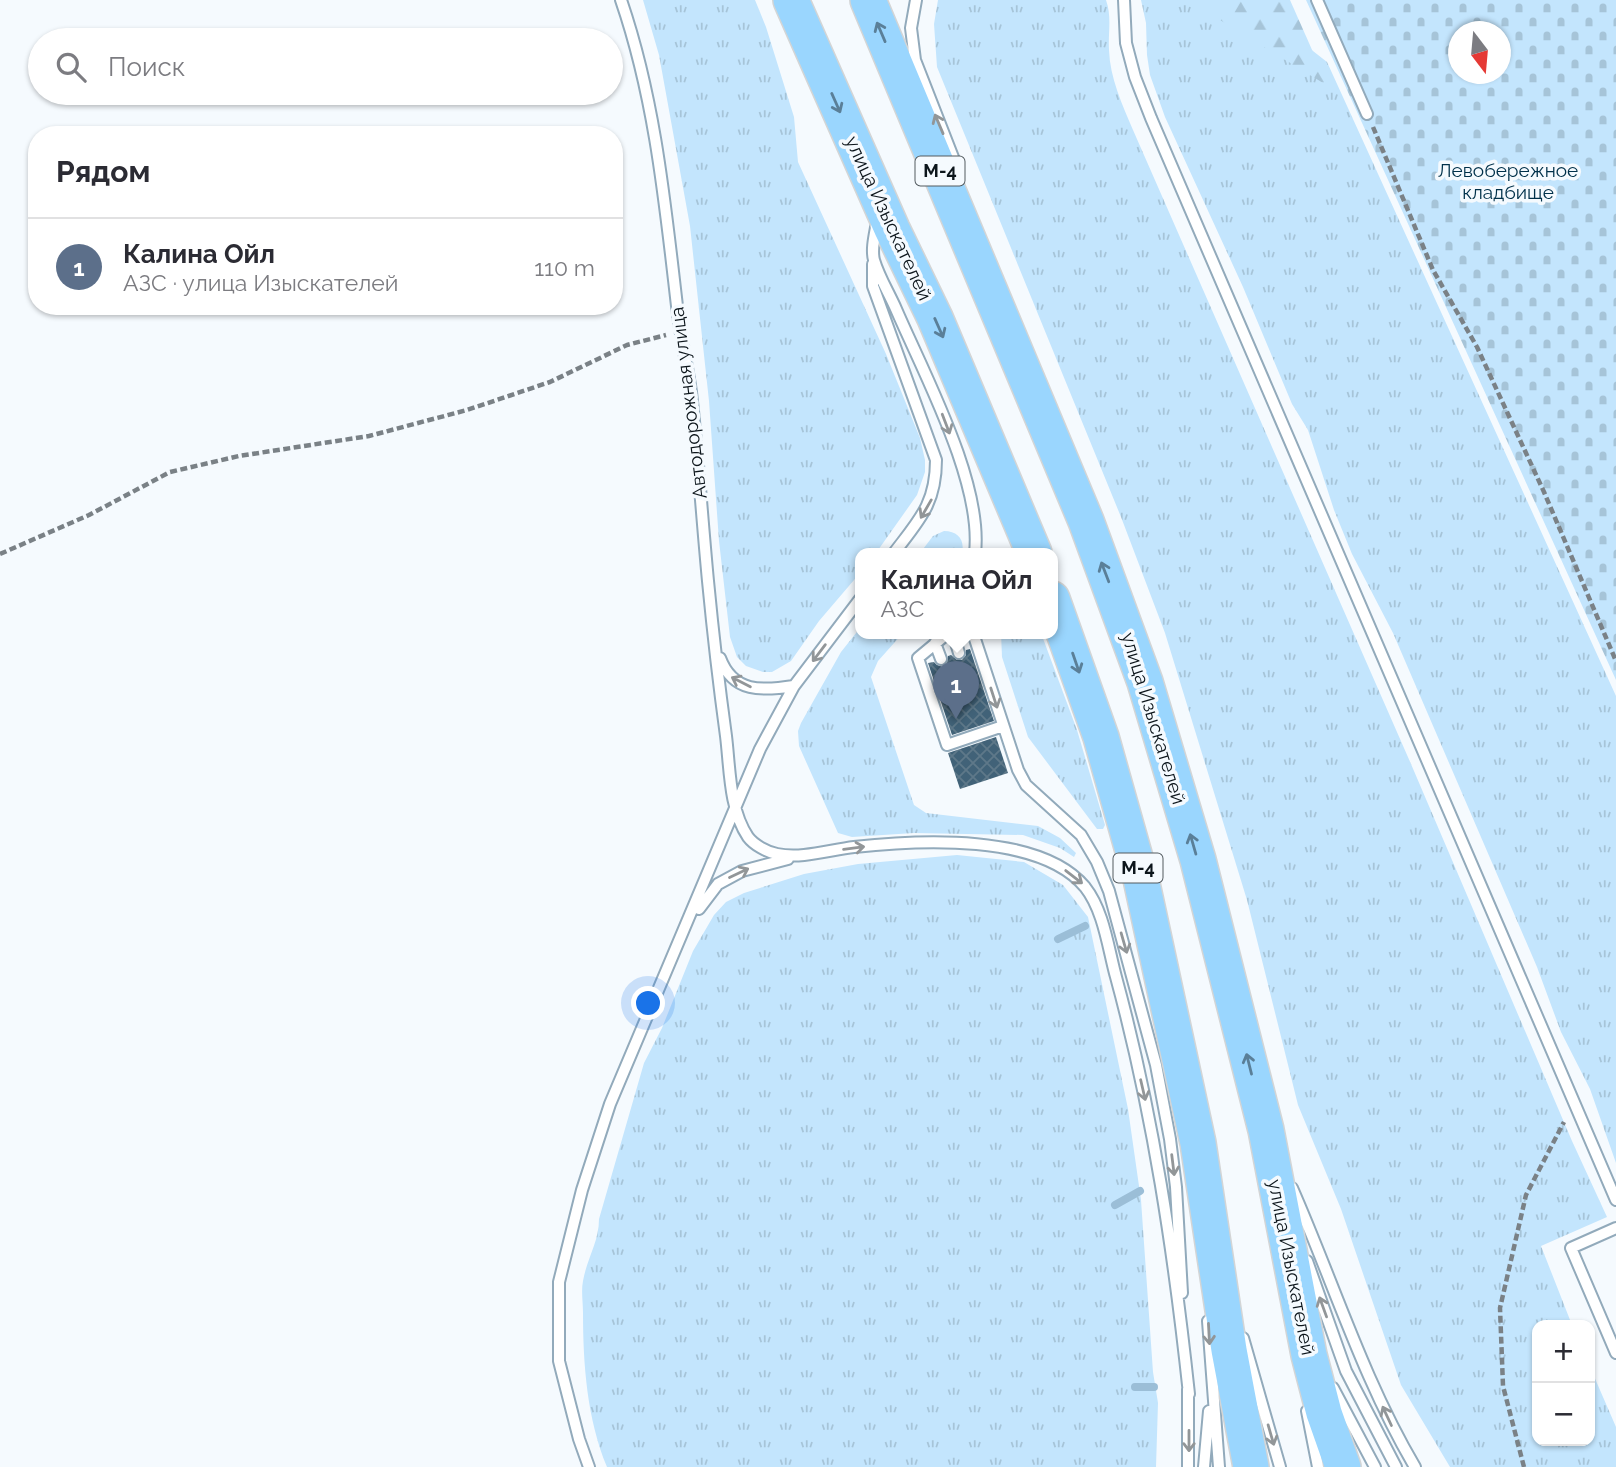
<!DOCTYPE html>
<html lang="ru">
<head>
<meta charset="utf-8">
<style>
  body { margin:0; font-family:Raleway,sans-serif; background:#f7f7f7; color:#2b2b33 }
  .controls { position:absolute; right:21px; bottom:21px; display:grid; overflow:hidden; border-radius:14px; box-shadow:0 2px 5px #0004 }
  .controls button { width:63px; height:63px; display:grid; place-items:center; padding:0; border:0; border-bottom:2px solid #e1e1e2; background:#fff; color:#2b2b33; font:35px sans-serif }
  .compass { position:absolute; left:1448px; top:21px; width:63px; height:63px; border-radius:50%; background:#fff; box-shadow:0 2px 5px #0004; rotate:164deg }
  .you { position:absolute; left:649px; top:1004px; width:24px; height:24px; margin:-18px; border:5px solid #fff; border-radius:50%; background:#1a73e8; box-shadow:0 0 0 10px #1a73e833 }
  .badge { display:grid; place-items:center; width:46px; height:46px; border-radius:50%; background:#ea580c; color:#fff; font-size:23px; font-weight:700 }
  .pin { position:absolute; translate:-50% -58px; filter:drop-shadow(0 2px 4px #0008) }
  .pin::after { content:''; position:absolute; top:37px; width:24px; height:21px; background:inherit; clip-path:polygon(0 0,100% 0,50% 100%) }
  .popup { position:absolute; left:855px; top:548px; width:203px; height:91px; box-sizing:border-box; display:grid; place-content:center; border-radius:14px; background:#fff; filter:drop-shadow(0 2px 5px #0005); font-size:23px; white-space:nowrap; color:#7c7c81 }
  .popup b { font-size:26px; color:#2b2b33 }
  .popup::after { content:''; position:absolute; left:50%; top:100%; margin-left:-14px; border:14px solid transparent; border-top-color:#fff }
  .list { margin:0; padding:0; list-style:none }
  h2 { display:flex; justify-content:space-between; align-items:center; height:91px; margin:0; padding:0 28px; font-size:30px }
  h2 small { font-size:23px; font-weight:400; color:#7c7c81 }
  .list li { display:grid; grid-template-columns:46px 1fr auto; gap:21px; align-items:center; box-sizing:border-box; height:98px; padding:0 28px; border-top:2px solid #e1e1e2 }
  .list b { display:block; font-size:26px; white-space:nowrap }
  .list p { margin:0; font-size:23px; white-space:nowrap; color:#7c7c81 }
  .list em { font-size:23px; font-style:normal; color:#7c7c81 }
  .icon { flex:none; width:38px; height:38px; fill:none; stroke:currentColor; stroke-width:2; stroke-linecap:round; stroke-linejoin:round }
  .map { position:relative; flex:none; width:1616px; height:1467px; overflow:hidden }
  .search { position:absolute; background:#fff; box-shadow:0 2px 5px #0004; left:28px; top:28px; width:595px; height:77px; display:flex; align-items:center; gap:18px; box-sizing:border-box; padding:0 24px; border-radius:38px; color:#7c7c81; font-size:26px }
  .panel { position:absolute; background:#fff; box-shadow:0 2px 5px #0004; left:28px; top:126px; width:595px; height:189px; border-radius:28px }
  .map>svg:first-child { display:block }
  .grass { fill:url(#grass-tufts) }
  .forest { fill:url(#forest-firs) }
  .cemetery { fill:url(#cemetery-stones); fill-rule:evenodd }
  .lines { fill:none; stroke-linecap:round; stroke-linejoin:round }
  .stream { stroke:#9bbed7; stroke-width:8 }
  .building { fill:url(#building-cross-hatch) }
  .service-casing { stroke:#92aabb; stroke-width:14 }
  .trunk-casing { stroke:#d3d5d6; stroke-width:38 }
  .path { stroke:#7a8186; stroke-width:4.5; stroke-dasharray:7 3.5; stroke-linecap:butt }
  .service { stroke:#fff; stroke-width:10 }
  .trunk { stroke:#9ad6fe; stroke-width:35 }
  .oneway { stroke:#5a7f98 }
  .oneway2 { stroke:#929698 }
  .labels { text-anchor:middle; stroke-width:7; stroke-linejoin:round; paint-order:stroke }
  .shield { fill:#f5fafe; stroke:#525a5f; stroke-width:2 }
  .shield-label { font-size:18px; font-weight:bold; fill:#0c151b }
  .park-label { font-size:19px; fill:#01314a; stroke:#f5fafe }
  .street-label { font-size:19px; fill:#0c151b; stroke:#f5fafe }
</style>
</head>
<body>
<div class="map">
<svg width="1616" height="1467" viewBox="0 0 1616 1467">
  <defs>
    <pattern id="grass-tufts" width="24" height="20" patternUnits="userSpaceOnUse" patternTransform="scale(1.75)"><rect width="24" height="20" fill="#c3e5fd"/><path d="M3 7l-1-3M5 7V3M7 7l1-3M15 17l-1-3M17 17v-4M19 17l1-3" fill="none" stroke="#a6c4d8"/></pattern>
    <pattern id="forest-firs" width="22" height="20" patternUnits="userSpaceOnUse" patternTransform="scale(1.75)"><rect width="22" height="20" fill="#c3e5fd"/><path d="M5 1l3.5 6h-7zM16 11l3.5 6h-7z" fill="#a6c4d8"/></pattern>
    <pattern id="cemetery-stones" width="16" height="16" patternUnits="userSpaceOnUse" patternTransform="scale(1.75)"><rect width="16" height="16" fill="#c3e5fd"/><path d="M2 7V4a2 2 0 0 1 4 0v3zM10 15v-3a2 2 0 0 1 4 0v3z" fill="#a6c4d8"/></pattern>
    <pattern id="building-cross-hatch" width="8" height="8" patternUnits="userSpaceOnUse" patternTransform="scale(1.75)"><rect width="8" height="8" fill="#416278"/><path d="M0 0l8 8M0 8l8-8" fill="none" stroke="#5e7889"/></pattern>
  </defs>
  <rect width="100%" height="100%" fill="#f5fafe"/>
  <path class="grass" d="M643,0H755L766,27L794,117L798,162L886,354L920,438L925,460V472L917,495L876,553H860V573L819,621L791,661L772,672H763L746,666L737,657L730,637L719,541L709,401L690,226L659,55Z
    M938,0H1106C1112,17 1108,32 1109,50C1110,78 1122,104 1133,130L1411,764L1572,1141L1607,1217L1541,1246L1572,1325H1537V1441H1590V1367L1616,1427V1467H1450L1401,1385L1341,1209L1298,1105L1247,900L1165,633L1121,517L937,67L934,24Z
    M1141,0H1248L1327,62L1616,696V1163L1590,1089L1561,1032L1537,967L1393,633L1352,554L1334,510L1308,430L1292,404L1243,287L1165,117L1150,75L1147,55L1146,23Z
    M944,531C958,531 965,540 962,553H920L933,536Z
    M860,628V633H903L878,661L871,677L914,805L926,813L1038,826L1060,838L1076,853L1074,857L1060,848L1023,835L914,833L852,837L838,833L799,746L798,731L801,723L841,652Z
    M1001,633H1041L1077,730L1105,825L1103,829H1097L1028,737L1002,657Z
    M957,855L1024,862L1063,885L1088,917L1128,1109L1141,1200L1153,1372L1158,1403L1156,1467H607C587,1419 583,1364 583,1313C583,1302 581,1291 583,1281C587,1258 599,1242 599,1219L644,1063L662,1028L693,951L714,915L726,902L744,893L804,874L858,864Z"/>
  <path class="forest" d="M1209,0H1290L1328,86L1220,20Z"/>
  <path class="cemetery" d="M1306,0H1616V680ZM1458,32H1500V74H1458Z"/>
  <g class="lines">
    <path class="stream" d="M1058,939L1085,926
      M1115,1205L1140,1191
      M1135,1387H1154"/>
  </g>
  <path class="building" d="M970,649L994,721L952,735L928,663L934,662L937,665L943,667L947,663L948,656L951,655L957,660H962L966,655V650Z
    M996,737L1008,773L960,789L948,753Z"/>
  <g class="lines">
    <g class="service-casing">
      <path id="service" d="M621,0C655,99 665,203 677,306C680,335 687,363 691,392C698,455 702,518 708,581C713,633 719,685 726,736C730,768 729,809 748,837C754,845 767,852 777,854C802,859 829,850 854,847C918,840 1040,833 1085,887C1104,911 1108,948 1116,977C1153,1113 1174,1254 1189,1394
        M916,0L911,28L915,60L956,165
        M1124,0L1126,43L1135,77L1151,118L1616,1200
        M1317,0L1367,114
        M877,222C875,234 871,249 874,260C879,277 889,293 896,309C924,374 983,483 975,553
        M873,264V286L936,460C936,504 919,520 894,553
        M948,633L918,658L947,745L1003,726
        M953,633L959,653
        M973,633L1018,770L1026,785L1081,835L1097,862L1109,891L1156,1065L1170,1139L1176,1187L1182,1293
        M935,643L941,659
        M720,658C733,693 762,691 794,686
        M699,909L718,884L742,871L788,859
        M1292,1188C1333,1281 1363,1379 1415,1467
        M1616,1228L1571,1248L1616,1353
        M1307,1261L1346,1371L1396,1467
        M1208,1321L1219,1467
        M1243,1338L1280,1467
        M1333,1388L1375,1467
        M1307,1411L1318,1467
        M589,1467L579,1439L559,1361V1282L582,1190L610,1104L760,749L794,686L860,599
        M1188,1467V1389
        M1204,1467L1209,1411"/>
    </g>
    <g class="trunk-casing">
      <path id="trunk" d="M791,0L892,229L935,318L1034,553
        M868,0L1086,521L1145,682L1198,860L1266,1130L1309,1355L1324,1413L1343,1467
        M1052,599L1101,737L1141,879L1198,1143L1229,1350L1251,1467"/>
    </g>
    <path class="path" d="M1373,127L1433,270L1477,347L1544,492L1616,661
      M0,554L89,515L170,472L239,456L369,436L467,410L550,382L627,345L666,335
      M1524,1467L1503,1386L1500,1308L1526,1195L1564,1122"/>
    <use href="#service" class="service"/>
    <use href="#trunk" class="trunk"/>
  </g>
  <defs><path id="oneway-shaft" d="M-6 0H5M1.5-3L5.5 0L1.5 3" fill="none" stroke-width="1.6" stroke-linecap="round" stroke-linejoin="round" transform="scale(1.75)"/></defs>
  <g class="oneway">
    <use href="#oneway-shaft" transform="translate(881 32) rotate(-113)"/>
    <use href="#oneway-shaft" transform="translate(836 103) rotate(66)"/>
    <use href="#oneway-shaft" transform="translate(939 328) rotate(66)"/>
    <use href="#oneway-shaft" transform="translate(1105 572) rotate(-111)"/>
    <use href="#oneway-shaft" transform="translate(1076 663) rotate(71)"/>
    <use href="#oneway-shaft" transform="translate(1193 844) rotate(-106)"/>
    <use href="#oneway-shaft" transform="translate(1249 1064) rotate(-104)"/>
  </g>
  <g class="oneway2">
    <use href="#oneway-shaft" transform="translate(939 124) rotate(-113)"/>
    <use href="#oneway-shaft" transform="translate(946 424) rotate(69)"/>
    <use href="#oneway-shaft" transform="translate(926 509) rotate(120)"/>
    <use href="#oneway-shaft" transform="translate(819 653) rotate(127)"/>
    <use href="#oneway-shaft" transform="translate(741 682) rotate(-153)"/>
    <use href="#oneway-shaft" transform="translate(994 698) rotate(72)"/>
    <use href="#oneway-shaft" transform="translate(854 848) rotate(-7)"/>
    <use href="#oneway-shaft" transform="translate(739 873) rotate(-25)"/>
    <use href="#oneway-shaft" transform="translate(1074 877) rotate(38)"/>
    <use href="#oneway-shaft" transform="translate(1124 943) rotate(74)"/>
    <use href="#oneway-shaft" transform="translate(1143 1090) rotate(77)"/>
    <use href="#oneway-shaft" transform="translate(1173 1165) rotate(83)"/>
    <use href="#oneway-shaft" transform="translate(1323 1307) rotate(-110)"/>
    <use href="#oneway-shaft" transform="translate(1209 1334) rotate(87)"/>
    <use href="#oneway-shaft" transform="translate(1387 1416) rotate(-115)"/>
    <use href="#oneway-shaft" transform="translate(1271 1435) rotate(74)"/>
    <use href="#oneway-shaft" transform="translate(1189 1441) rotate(90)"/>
  </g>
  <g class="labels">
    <g class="shield">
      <rect x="915.5" y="156.5" width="49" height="29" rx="5"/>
      <rect x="1113.5" y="853.5" width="49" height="29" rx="5"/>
    </g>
    <g class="shield-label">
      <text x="940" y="177">М-4</text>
      <text x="1138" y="874">М-4</text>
    </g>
    <g class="park-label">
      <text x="1508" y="177">Левобережное<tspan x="1508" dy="22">кладбище</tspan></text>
    </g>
    <g class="street-label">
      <text transform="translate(889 218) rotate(65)" y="7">улица Изыскателей</text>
      <text transform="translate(688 403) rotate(-97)" y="7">Автодорожная улица</text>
      <text transform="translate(1154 718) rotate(73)" y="7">улица Изыскателей</text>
      <text transform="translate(1292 1267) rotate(79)" y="7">улица Изыскателей</text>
    </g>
  </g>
</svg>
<div class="controls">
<button>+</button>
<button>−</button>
</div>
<svg class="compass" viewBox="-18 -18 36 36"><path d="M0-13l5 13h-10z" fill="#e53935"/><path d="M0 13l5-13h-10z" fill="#7c7c81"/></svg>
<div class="you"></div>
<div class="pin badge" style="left:956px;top:719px;background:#5c6f8a">1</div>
<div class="popup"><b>Калина Ойл</b>АЗС</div>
<div class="search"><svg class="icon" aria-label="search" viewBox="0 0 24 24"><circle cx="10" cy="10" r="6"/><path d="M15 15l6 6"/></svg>Поиск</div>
<section class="panel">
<h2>Рядом<small></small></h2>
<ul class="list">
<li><span class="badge" style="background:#5c6f8a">1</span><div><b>Калина Ойл</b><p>АЗС · улица Изыскателей</p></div><em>110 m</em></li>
</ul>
</section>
</div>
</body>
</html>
